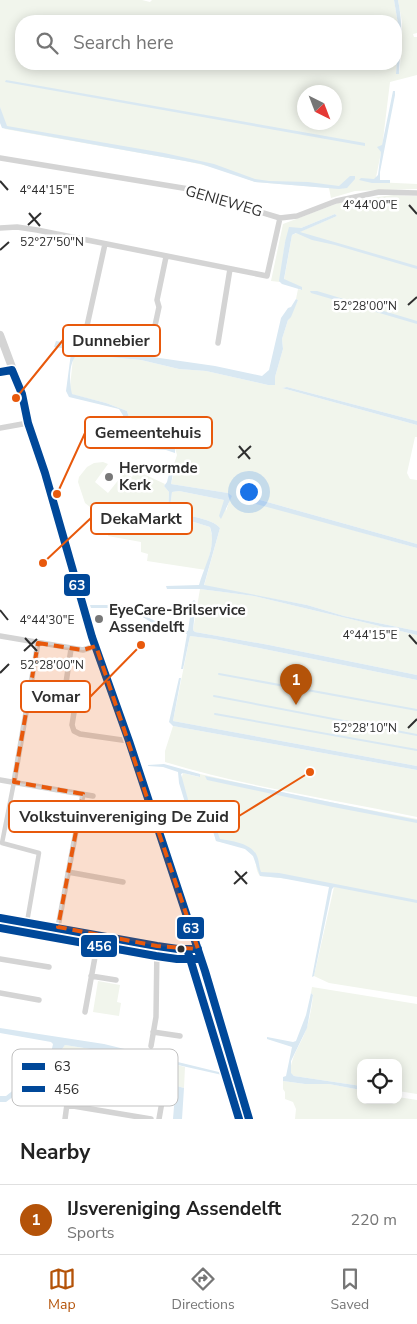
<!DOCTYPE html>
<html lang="en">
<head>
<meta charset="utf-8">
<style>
  body { margin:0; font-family:"Nunito Sans",sans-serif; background:#f6f6f6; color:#222 }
  .controls { position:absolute; right:15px; bottom:15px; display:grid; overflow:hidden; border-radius:10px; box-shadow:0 2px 12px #0003 }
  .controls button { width:45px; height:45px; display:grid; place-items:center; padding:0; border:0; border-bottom:1px solid #e0e0e0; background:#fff; color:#222; font:25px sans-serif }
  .compass { position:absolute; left:297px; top:85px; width:45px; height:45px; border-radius:50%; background:#fff; box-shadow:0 2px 12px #0003; rotate:138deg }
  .you { position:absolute; left:248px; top:491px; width:18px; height:18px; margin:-12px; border:4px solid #fff; border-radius:50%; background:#1a73e8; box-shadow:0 0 0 8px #1a73e833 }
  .badge { display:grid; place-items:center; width:32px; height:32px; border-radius:50%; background:#b45309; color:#fff; font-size:16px; font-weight:700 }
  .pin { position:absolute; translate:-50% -41px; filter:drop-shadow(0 1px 2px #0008) }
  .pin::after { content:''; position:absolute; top:26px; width:18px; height:15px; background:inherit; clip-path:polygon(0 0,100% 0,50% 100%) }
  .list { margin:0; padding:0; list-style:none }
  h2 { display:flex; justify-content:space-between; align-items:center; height:65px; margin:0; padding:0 20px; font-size:21px }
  h2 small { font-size:16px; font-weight:400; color:#767676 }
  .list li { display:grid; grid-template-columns:32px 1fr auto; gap:15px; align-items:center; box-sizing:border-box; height:70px; padding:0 20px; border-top:1px solid #e0e0e0 }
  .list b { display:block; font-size:19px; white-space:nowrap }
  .list p { margin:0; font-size:16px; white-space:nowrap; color:#767676 }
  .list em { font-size:16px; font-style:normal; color:#767676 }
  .icon { flex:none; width:28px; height:28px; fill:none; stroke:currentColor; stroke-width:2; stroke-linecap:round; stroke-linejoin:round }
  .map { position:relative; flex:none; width:417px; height:1119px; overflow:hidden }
  .search { position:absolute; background:#fff; box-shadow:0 2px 12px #0003; left:15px; right:15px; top:15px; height:55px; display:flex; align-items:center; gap:12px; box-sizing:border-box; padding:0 18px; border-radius:20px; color:#767676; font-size:19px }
  .sheet { height:135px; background:#fff }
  nav { display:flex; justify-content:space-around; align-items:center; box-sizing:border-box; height:70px; border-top:1px solid #e0e0e0; background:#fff; font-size:14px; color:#767676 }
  nav a { display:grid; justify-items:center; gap:2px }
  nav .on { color:#b45309 }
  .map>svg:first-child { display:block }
  .green { fill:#f1f5ec; fill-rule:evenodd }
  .water { fill:#d9e8f2 }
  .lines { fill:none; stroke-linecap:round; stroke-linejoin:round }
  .stream { stroke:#d9e8f2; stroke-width:2 }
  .pedestrian { stroke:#d4d4d4; stroke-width:4.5 }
  .minor { stroke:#d4d4d4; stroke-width:5.5 }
  .tertiary { stroke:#d4d4d4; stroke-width:8 }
  .bus-1-casing { stroke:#fff; stroke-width:11 }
  .bus-2-casing { stroke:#fff; stroke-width:11 }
  .bus-1 { stroke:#004899; stroke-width:8 }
  .bus-2 { stroke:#004899; stroke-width:8 }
  .marked { fill:#e8590c; fill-opacity:0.2; stroke:#e8590c; stroke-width:4; stroke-dasharray:10 6; stroke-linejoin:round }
  .ticks { fill:none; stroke:#2f2f2f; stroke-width:2 }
  .poi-dot { fill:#787878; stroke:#fff; stroke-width:2 }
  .bus-dot { fill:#2f2f2f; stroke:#fff; stroke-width:2 }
  .labels { text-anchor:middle; stroke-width:5; stroke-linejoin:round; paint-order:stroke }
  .street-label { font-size:15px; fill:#2f2f2f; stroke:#fff }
  .poi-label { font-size:15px; font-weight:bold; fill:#2f2f2f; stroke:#fff; text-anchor:start }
  .key { fill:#fff; stroke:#c1c1c1; stroke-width:1 }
  .key-label { font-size:14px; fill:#2f2f2f }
  .ticks-label { font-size:12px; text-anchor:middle; fill:#2f2f2f; stroke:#fff; stroke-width:5; stroke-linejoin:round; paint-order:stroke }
  .leader { fill:none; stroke:#e8590c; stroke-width:2 }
  .callout-dot { fill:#e8590c; stroke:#fff; stroke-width:2 }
  .callout { fill:#fff; stroke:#e8590c; stroke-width:2 }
  .callout-label { font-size:16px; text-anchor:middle; font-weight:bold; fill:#2f2f2f }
  .line-badge { stroke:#fff; stroke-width:2 }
  .badge-label { font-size:14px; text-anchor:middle; font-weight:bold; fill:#fff }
</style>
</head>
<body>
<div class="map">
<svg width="417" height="1119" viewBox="0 0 417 1119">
  <rect width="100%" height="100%" fill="#fff"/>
  <path class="green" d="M0,0H142L150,2L152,0H394L399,30L396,74H399L402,47V22L398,0H417V33L413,34L414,37H417V75L390,82L382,148L375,182L417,184V189L355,191L331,198L329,188L255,182L217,168L185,161L5,129L0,122L2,115L0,107ZM21,21H396V64H21ZM304,92H334V122H304Z
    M393,195L417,196V421L287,387L282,388L417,425V437H415L407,473L410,479L417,480V544L242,495L239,498L417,548V631L344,616L307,605L204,586L220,528C212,518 184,515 172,513L170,508L172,492L179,491L224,500L226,511L229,502L228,493L171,484L174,472L173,467L177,455L175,448L134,442L133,431L127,411L106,403L71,394L70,387L73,358L80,351L86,355L141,360L179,369L206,371L268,385H275V377L283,349L282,339L288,320L298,300L296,299L298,289L301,290V287L284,280L292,235L337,216L335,214L301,228H295L285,242L280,282L271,281L283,224L341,202Z
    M103,462L108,464L95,482L108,493L124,473L132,477L135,470L165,484L164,486L169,492L168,514L210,527L213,540L206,570L147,561L148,554L141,552V542L108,536L110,511L90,507L85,503L78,482L79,477L87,467L94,463Z
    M200,589L254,596L417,635V675L269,645L195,632L193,630Z
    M190,636L214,639L417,680V766L173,721Z
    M173,726L417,770V817C333,799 247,787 165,762V751Z
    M183,773L199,777L200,774L304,797L417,819V997L329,983L314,976L334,887L290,879L260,876C255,870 257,863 254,857C247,845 228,844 216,841L211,824L191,821L180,783Z
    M98,981L120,985L117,1002L121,1003L119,1016L93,1012Z
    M312,987L417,1004V1094L398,1091V1063H361V1086L294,1076L290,1073C292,1053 301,1045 307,1027C310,1017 312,1006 313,995L311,993Z
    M65,1045L147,1058L185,1067L184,1088L173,1085L60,1064L62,1049Z
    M283,1081L305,1084H329L361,1090V1100H398V1097L417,1100V1119H295L296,1109L293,1102L285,1099V1092L283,1089Z"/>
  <path class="water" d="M394,0H398C404,29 400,46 399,74H396L399,30Z
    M6,80L365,143V146L5,82Z
    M393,91H395V95L380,172V180H390V183H372L359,180L361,178L374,179L378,175L381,152L377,147L382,145Z
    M0,107L7,126L164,153L214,164L255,179L269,181L308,182L339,186L350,176H355V179L347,188L339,189L255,182L201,164L185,161L2,128L0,123Z
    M335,214L337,216L300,232L417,266V269L335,245L312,240L296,233L292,235L284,279L302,287V290L282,284L279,281L285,242L289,227L301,228Z
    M310,291H317L417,321V324L311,293Z
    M296,299L298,300L291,317L288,320L282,339L283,349L275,377V385H268L206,371L179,369L141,360L86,355L80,352C68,359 69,382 72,394L106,403L127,411L133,431L134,442L158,445L175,448V453L166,450L143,449L128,443L124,417L119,409L69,397L66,391L71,353L68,349L54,347L56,341L111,351L215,366L262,376L269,370L281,318L288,308L291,307Z
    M287,387L417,421V425L282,388Z
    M171,466L174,468L171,484L228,493L232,496L221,519L219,516L224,500L179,491L172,492L170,508L172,513C184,515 212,518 220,528L204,585L307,605L344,616L417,631V635L254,596L200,589H167L166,586L199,585C204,566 217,547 210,527L168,514L169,492L164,486L167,482Z
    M242,495L417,544V548L238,499Z
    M194,600L196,602L193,630L195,632L269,645L417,675V680L214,639L190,636L183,669H181L187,634L162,629L133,611L108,608H91L90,605H123L133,607L149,618L165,626L188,631L192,602Z
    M179,678H181L173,721L417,766V770L173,726L169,722Z
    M164,764L200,774V777L183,773L181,774L192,814L202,821L214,822L220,839C231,841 252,843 257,856C259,860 259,867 261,872L279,873L417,900V903L334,887L332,889L314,976L312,977L329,887L281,878L260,876L253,856L245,849L216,841L211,824L190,819L179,783L178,772L163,767L148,766V765Z
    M205,776L417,820V823L333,807L207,780Z
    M311,993L313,995L307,1028L291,1061V1073L294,1076L361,1086V1090L329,1084H305L283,1081V1077L286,1076L292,1047L267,1039V1037L293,1042L296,1041L306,1015Z
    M0,1028L104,1044L231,1075V1077L147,1058L65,1045L62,1049L60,1064L173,1085L184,1088L182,1119H173L175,1094L173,1091L48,1072L45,1073L6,1102H0V1096H6L49,1062L53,1044L51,1042L0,1033Z"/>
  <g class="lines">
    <path class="stream" d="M219,674L417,710
      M214,696L417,735
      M215,714L417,750"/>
    <path class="pedestrian" d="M14,782L2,843L39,853L27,922"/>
    <path class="minor" d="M0,158L201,191L240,206L280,218L297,216L336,201L379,192L417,193
      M0,228L17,227L37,230L267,276L280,218
      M85,335L105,244
      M218,343L230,269
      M150,349L159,307L157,300L166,257
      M0,372L12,370
      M0,428L28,423
      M0,636L83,650L96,646
      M71,649L66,683L76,700L72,725L74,731L80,734L129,741
      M0,780L93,796
      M14,782L38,643
      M68,872L123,882
      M0,918L157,946L178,949H198
      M58,927L83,794
      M0,928L2,918
      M0,959L49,967
      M91,976L116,980
      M0,993L39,1000
      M85,1012L99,935
      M153,1032L180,1036
      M151,1046L156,1017L157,946
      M67,1105L151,1119
      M65,1119L69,1089
      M159,1119L163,1096"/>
    <path class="tertiary" d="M0,335L22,394L28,423L45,473L92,637L129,741L205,971L249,1119"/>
    <g class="bus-1-casing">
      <path id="bus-1" d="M0,372L12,370L22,394L28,423L45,473L92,637L129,741L205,971L249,1119
        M0,918L157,946L178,949H198"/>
    </g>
    <g class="bus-2-casing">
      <path id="bus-2" d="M0,928L156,956L177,959H198
        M188,952L239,1119"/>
    </g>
    <use href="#bus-1" class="bus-1"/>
    <use href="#bus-2" class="bus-2"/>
  </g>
  <path class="marked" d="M38,643L83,650L96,646L198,949L157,946L58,927L83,794L14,782Z"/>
  <path class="ticks" d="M0,181L8,190M409,205L417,214M29,213L40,226M28,225L41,213M0,250L9,242M408,305L417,297M239,446L250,459M238,458L251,446M0,610L8,620M409,635L417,644M25,638L37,651M24,651L37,639M0,673L9,664M408,728L417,719M235,871L247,884M234,884L247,872"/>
  <g class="poi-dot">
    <circle cx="109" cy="477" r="5"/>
    <circle cx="99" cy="619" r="5"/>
  </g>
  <circle class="bus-dot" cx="181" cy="949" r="4.5"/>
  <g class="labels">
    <g class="street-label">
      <text transform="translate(224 201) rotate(16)" y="5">GENIEWEG</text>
    </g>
    <g class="poi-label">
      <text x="119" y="473">Hervormde<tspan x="119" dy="17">Kerk</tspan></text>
      <text x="109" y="615">EyeCare-Brilservice<tspan x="109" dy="17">Assendelft</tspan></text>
    </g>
  </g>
  <rect x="12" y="1049" width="166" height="57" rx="8" class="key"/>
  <rect x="22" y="1063" width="23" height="7" fill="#004899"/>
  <rect x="22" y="1086" width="23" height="6" fill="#004899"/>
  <g class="key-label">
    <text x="54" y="1071">63</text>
    <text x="54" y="1094">456</text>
  </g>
  <g class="ticks-label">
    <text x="47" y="194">4°44'15"E</text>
    <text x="370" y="209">4°44'00"E</text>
    <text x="52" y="246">52°27'50"N</text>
    <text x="365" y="310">52°28'00"N</text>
    <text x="47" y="624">4°44'30"E</text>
    <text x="370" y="639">4°44'15"E</text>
    <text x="52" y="669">52°28'00"N</text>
    <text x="365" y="732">52°28'10"N</text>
  </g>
  <path class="leader" d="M16 398L63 340M57 494L85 433M43 563L91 518M141 645L90 697M310 772L239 816"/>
  <g class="callout-dot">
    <circle cx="16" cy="398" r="5"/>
    <circle cx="57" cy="494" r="5"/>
    <circle cx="43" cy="563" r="5"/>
    <circle cx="141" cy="645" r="5"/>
    <circle cx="310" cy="772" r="5"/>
  </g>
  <g class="callout">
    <rect x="63" y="325" width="97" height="31" rx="5"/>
    <rect x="85" y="417" width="127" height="31" rx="5"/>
    <rect x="91" y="503" width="101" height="31" rx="5"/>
    <rect x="21" y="681" width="69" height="31" rx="5"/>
    <rect x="9" y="801" width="230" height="31" rx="5"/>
  </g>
  <g class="callout-label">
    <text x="111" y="346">Dunnebier</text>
    <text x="148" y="438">Gemeentehuis</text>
    <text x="141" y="524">DekaMarkt</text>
    <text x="56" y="702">Vomar</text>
    <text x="124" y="822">Volkstuinvereniging De Zuid</text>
  </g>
  <g class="line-badge">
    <rect x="63" y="573" width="28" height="24" rx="5" fill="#004899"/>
    <rect x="176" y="916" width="29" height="24" rx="5" fill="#004899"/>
    <rect x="80" y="934" width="38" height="24" rx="5" fill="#004899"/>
  </g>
  <g class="badge-label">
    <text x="77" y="590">63</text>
    <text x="191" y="933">63</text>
    <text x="99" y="951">456</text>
  </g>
</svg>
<div class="controls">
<button><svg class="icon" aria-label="locate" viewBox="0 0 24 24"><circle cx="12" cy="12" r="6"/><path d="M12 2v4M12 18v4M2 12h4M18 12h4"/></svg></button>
</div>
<svg class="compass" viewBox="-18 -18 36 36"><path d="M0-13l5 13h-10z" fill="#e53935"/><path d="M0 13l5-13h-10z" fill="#767676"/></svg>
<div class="you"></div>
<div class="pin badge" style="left:296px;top:705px">1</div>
<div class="search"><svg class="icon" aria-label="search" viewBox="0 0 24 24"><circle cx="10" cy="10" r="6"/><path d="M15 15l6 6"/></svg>Search here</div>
</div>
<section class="sheet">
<h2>Nearby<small></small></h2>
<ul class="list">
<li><span class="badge">1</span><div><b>IJsvereniging Assendelft</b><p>Sports</p></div><em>220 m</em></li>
</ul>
</section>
<nav>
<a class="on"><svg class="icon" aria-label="map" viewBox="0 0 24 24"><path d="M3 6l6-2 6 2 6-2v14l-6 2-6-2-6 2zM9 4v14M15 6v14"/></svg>Map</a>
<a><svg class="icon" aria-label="directions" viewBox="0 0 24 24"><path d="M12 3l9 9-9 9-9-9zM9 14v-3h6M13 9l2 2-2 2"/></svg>Directions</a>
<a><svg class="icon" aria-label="saved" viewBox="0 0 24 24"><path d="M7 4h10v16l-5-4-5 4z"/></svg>Saved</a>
</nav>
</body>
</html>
